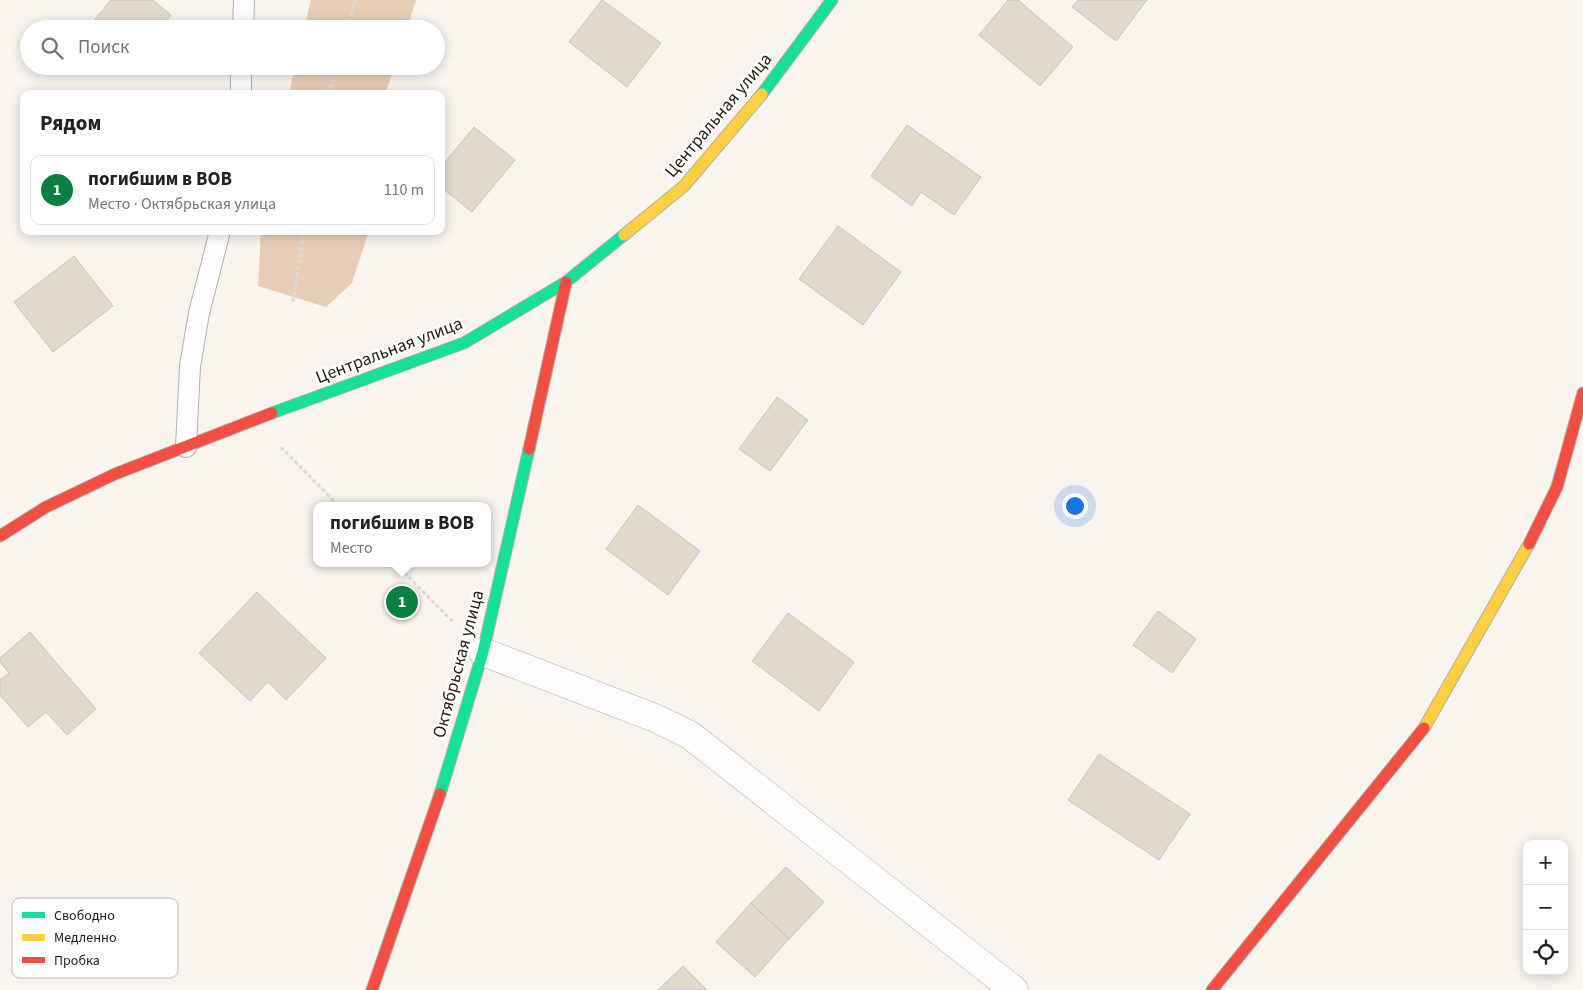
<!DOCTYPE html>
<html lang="ru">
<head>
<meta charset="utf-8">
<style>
  body { margin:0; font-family:"Source Sans 3",sans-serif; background:#f2f2f2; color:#202124 }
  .controls { position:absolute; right:15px; bottom:15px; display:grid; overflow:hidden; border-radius:10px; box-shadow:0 2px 12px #0003 }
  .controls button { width:45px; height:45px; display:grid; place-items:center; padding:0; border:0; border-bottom:1px solid #e0e0e0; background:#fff; color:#202124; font:25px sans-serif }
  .you { position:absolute; left:1074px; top:505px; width:18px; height:18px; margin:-12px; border:4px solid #fff; border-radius:50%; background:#1a73e8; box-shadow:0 0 0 8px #1a73e833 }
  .badge { display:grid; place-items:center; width:32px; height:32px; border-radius:50%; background:#0b8043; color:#fff; font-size:16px; font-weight:700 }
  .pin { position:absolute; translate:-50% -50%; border:2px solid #fff; box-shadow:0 1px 5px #0006 }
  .popup { position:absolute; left:313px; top:502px; width:178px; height:65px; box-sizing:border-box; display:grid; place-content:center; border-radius:10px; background:#fff; filter:drop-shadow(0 1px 4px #0005); font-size:16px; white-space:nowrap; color:#757577 }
  .popup b { font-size:19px; color:#202124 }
  .popup::after { content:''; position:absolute; left:50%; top:100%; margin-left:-10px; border:10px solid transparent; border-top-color:#fff }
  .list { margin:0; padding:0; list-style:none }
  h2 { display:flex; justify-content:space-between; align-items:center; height:65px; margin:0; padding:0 20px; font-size:21px }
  h2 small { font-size:16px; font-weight:400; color:#757577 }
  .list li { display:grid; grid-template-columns:32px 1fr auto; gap:15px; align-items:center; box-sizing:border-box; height:70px; margin:0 10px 10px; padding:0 10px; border:1px solid #e0e0e0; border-radius:10px }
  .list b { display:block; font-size:19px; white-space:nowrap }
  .list p { margin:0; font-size:16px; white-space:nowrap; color:#757577 }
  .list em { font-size:16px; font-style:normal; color:#757577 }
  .icon { flex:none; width:28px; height:28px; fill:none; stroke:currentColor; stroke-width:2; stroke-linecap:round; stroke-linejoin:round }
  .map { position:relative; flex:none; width:1583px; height:990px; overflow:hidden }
  .search { position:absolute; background:#fff; box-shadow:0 2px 12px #0003; left:20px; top:20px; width:425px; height:55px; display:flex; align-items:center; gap:12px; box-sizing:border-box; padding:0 18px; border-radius:28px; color:#757577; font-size:19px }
  .panel { position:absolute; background:#fff; box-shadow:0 2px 12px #0003; left:20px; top:90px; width:425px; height:145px; border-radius:10px }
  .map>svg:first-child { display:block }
  .forest { fill:#e8cdb6 }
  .building { fill:#e2d9cd; stroke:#cac4bc }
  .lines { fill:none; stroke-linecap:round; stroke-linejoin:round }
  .lane-casing { stroke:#b5aea8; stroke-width:22 }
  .street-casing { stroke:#b5aea8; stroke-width:29 }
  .fast-casing { stroke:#b5aea8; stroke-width:13 }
  .slow-casing { stroke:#b5aea8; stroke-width:13 }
  .jam-casing { stroke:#b5aea8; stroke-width:13 }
  .path { stroke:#dbdad8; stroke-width:3; stroke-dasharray:4 2.5; stroke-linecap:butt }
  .lane { stroke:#fefdfd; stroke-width:20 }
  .street { stroke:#fefdfd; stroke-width:28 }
  .fast { stroke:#16e098; stroke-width:11 }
  .slow { stroke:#ffcf43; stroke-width:11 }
  .jam { stroke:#f24e42; stroke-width:11 }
  .labels { text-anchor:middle; stroke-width:5; stroke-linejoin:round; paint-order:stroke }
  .street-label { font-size:18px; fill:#241a12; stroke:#fff }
  .key { fill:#fff; stroke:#bdbab8; stroke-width:1 }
  .key-label { font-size:14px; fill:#241a12 }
</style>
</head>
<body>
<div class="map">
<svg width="1583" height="990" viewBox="0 0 1583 990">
  <rect width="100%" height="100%" fill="#faf4ef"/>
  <path class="forest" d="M311,0H416L407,29H304Z
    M295,66H395L385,94H289Z
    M261,231H369L352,283L326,307L258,286Z"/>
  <path class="building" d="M111,0H153L171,15L160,29H87Z
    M602,0L661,43L627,87L569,42Z
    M1008,0H1018L1073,47L1040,86L979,35Z
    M1078,0H1147L1116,41L1072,7Z
    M112,66H128L122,74Z
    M907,125L981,177L954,215L921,192L912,206L871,176Z
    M474,127L515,160L472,212L441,187V167Z
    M838,226L901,272L863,325L799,279Z
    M74,256L113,306L53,352L14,302Z
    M777,397L808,420L770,471L739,449Z
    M638,505L700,551L668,595L606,549Z
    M257,592L326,658L286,700L268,682L250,701L199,653Z
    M1158,611L1196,639L1172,673L1133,645Z
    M788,613L854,662L819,711L752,661Z
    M30,632L96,709L67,735L46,712L28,727L0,695V680L9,673L0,662V658Z
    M1099,754L1190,814L1159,860L1068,800Z
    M786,867L824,902L789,939L751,903Z
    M751,903L789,939L755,977L716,942Z
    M683,966L707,990H658Z"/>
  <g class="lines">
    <g class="lane-casing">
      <path id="lane" d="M243,29L244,0
        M241,94V66
        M186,447L190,366L199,313L220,231"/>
    </g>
    <g class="street-casing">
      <path id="street" d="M483,652L655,718L690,735L1014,990"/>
    </g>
    <g class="fast-casing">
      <path id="fast" d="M762,94L832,0
        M272,413L464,343L566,282L624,235
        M440,794L483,652L529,449"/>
    </g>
    <g class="slow-casing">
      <path id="slow" d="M624,235L684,186L762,94
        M1424,728L1529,544"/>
    </g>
    <g class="jam-casing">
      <path id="jam" d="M529,449L566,282
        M0,536L46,507L115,474L272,413
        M1529,544L1557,487L1583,393
        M372,990L440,794
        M1212,990L1424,728"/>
    </g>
    <path class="path" d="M347,29L355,0
      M329,94L337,66
      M293,302L304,231
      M281,447L339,506
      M395,563L453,622"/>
    <use href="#lane" class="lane"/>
    <use href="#street" class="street"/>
    <use href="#fast" class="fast"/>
    <use href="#slow" class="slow"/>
    <use href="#jam" class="jam"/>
  </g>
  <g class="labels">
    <g class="street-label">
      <text transform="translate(718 115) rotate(-50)" y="6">Центральная улица</text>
      <text transform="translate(389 350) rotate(-21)" y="6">Центральная улица</text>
      <text transform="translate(458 664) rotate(-75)" y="6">Октябрьская улица</text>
    </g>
  </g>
  <rect x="12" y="898" width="166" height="80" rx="8" class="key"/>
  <rect x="22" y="912" width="23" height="6" fill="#16e098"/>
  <rect x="22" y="934" width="23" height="7" fill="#ffcf43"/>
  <rect x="22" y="957" width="23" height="6" fill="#f24e42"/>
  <g class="key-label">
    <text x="54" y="920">Свободно</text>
    <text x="54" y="942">Медленно</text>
    <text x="54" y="965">Пробка</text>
  </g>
</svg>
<div class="controls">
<button>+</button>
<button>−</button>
<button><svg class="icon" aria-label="locate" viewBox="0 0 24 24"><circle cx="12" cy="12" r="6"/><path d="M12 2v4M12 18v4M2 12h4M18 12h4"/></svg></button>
</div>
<div class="you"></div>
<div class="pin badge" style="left:402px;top:602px">1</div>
<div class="popup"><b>погибшим в ВОВ</b>Место</div>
<div class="search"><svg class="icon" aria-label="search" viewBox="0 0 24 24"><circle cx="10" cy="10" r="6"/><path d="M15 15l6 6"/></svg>Поиск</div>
<section class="panel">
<h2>Рядом<small></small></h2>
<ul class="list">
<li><span class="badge">1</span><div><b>погибшим в ВОВ</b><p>Место · Октябрьская улица</p></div><em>110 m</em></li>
</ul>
</section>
</div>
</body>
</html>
